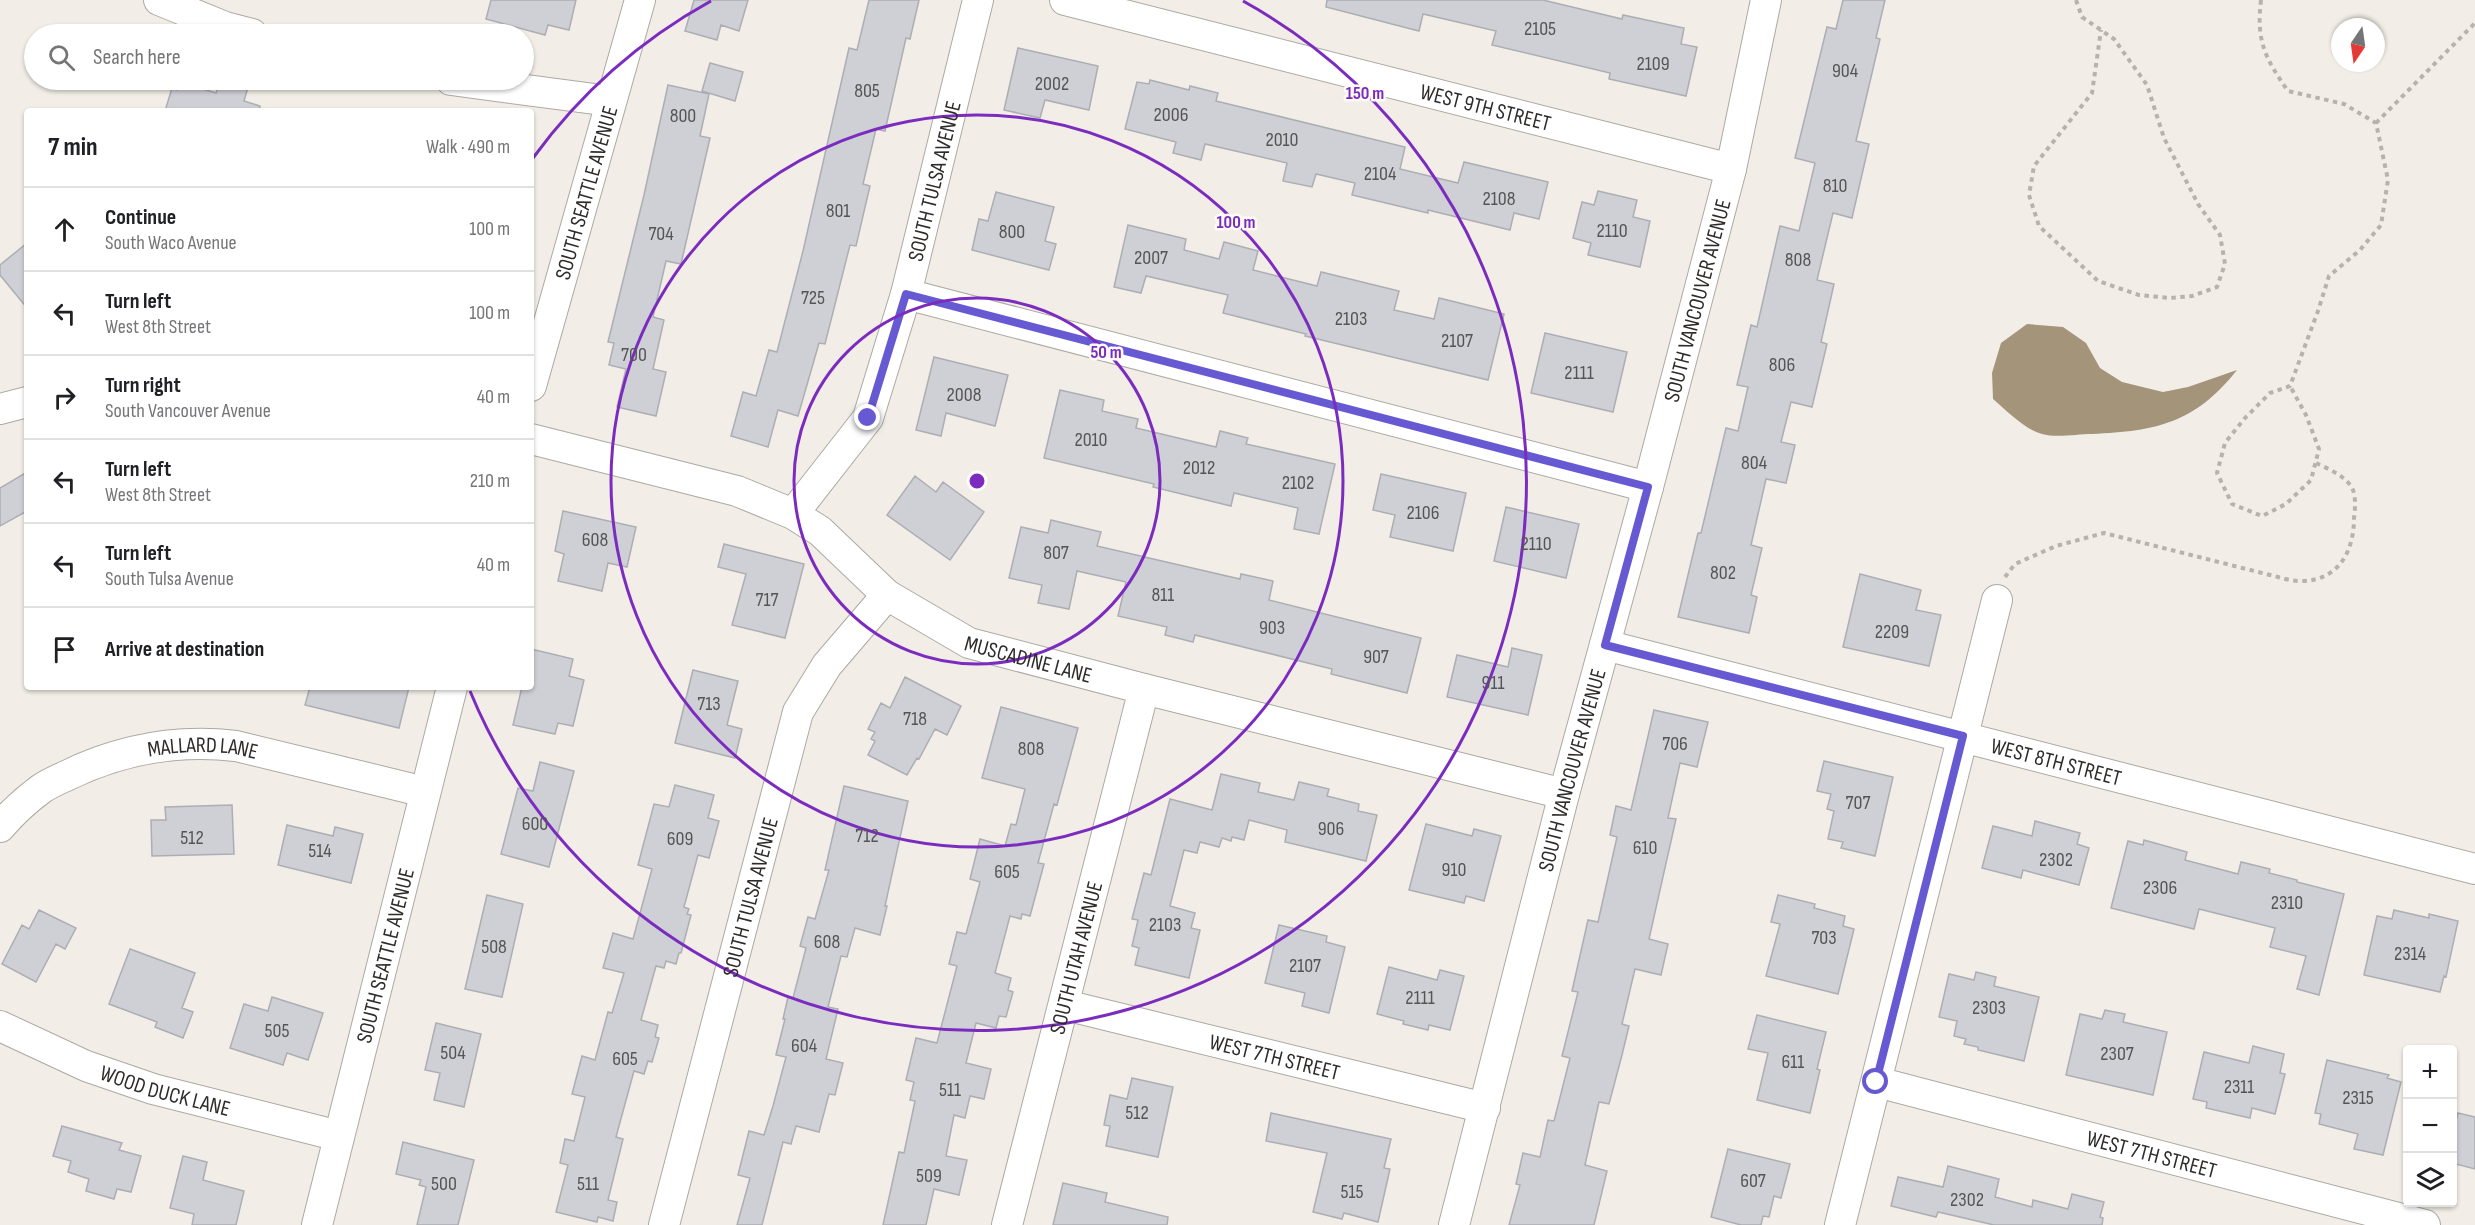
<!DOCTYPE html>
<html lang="en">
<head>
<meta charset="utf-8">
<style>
  body { margin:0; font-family:"Sofia Sans Condensed",sans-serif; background:#f6f6f6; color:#202124 }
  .controls { position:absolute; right:18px; bottom:18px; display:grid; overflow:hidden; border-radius:6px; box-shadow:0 2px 4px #0004 }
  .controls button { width:54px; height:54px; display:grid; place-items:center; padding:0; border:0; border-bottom:2px solid #e0e0e0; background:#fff; color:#202124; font:30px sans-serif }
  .compass { position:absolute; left:2331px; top:18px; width:54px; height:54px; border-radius:50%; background:#fff; box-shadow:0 2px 4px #0004; rotate:193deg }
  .stop { position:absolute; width:18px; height:18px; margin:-14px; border:4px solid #6659d2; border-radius:50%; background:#fff }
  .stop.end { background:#6659d2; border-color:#fff; box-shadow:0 2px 6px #0008 }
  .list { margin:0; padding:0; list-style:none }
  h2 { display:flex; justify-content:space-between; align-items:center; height:78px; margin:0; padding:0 24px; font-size:26px }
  h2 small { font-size:20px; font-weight:400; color:#757577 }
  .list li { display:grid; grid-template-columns:39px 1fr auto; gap:18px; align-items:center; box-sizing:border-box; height:84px; padding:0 24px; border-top:2px solid #e0e0e0 }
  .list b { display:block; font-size:22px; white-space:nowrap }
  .list p { margin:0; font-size:20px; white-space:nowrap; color:#757577 }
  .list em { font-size:20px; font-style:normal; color:#757577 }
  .icon { flex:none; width:33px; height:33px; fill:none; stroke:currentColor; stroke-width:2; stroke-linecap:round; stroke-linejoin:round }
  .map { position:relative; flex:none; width:2475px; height:1225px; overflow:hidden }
  .search { position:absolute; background:#fff; box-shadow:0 2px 4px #0004; left:24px; top:24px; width:510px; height:66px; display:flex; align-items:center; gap:15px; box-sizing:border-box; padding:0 21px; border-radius:33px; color:#757577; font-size:22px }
  .panel { position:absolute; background:#fff; box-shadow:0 2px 4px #0004; left:24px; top:108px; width:510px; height:582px; border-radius:6px }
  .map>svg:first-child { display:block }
  .water { fill:#a4947a }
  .building { fill:#cfcfd6; stroke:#adadb4; stroke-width:1.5 }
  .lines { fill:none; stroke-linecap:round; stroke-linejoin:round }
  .minor-casing { stroke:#ada9a3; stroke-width:32 }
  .path { stroke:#b6b2ad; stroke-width:4; stroke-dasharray:4.5 4.5; stroke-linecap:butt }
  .minor { stroke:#fff; stroke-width:30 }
  .route { stroke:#6659d2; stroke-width:8 }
  .ring { fill:none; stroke:#7b2cbf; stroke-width:3 }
  .labels { text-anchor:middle; stroke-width:5; stroke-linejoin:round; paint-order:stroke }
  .number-label { font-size:20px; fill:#565555 }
  .street-label { font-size:22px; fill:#2e2c2a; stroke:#fffbf6 }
  .centre { fill:#7b2cbf; stroke:#fffbf6; stroke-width:3 }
  .ring-label { font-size:18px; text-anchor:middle; font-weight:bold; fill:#7b2cbf; stroke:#fffbf6; stroke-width:5; stroke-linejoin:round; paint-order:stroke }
</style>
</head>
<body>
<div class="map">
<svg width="2475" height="1225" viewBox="0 0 2475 1225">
  <rect width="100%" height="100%" fill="#f2eee7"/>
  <path class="water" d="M2027,324L2063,327L2086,343L2100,368L2122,382L2163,392L2188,387L2237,370C2195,423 2157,431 2092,434C2077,434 2056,438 2042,434C2024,429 2007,411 1993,399L1992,373L2001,343Z"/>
  <path class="building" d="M491,0H576L569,30L548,25L545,35L486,19Z
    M694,0H748L739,31L721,25L717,40L685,31Z
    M869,0H919L910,39L906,38L885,131L876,129L863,184L870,186L856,246L850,245L825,344L819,343L798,416L778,410L768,447L731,436L743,392L756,396L769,350L777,352L803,251L849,48L857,50Z
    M1327,0H1543L1622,19L1623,15L1684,28L1681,44L1697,47L1686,96L1609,79L1610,73L1492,45L1496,31L1423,14L1419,31L1326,7Z
    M1843,0H1885L1876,38L1880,39L1856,141L1869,144L1852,218L1833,213L1817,280L1834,284L1821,342L1827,344L1812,407L1791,402L1781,442L1795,445L1786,483L1766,479L1751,545L1762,548L1751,595L1757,597L1749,633L1678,617L1698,533H1701L1726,428L1738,431L1748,387L1737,385L1751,325L1757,327L1780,226L1799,231L1815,163L1795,158L1827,27L1836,29Z
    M1018,48L1098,66L1089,110L1045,100L1040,118L1004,110Z
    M710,63L743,72L735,101L702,91Z
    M220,80L248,87L244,101L260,106V111H165L172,88L177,90L179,82L216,93Z
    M1150,80L1189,90L1190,86L1218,93L1216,101L1405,147L1400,169L1458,183L1464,162L1548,182L1539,219L1514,213L1510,230L1428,210V213L1352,195L1355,183L1316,174L1312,187L1283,181L1287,163L1205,144L1201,160L1173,153L1176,142L1125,129L1137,82L1149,84Z
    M668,85L709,94L700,136L710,138L681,264L666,261L653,317L664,320L653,369L666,372L656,416L617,407L626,369L609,365L614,343L608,342L644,195Z
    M1598,191L1637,200L1633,217L1650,221L1640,267L1588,255L1591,243L1573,238L1582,202L1594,205Z
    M996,192L1054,207L1045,241L1056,244L1049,270L972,250L979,219L988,221Z
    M1128,225L1186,239L1184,250L1219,259L1224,242L1258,251L1253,270L1317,286L1321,272L1399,291L1394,310L1434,319L1439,298L1504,314L1488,380L1305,336L1306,334L1223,313L1228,295L1146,276L1141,293L1114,287Z
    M27,243V308L0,275V265Z
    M1545,333L1627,352L1613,412L1531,393Z
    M934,357L1008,375L995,426L946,413L941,436L916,430Z
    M1060,390L1104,400L1102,411L1138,419L1136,428L1216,447L1220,431L1248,438L1246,444L1335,464L1319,534L1294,529L1298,508L1234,493L1231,506L1153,487L1154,484L1044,458Z
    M27,472V511L0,526V488Z
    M1381,474L1466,493L1453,551L1390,537L1395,515L1373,510Z
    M915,476L936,492L943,482L984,512L950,560L887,515Z
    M1506,507L1579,524L1566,578L1494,561Z
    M563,511L636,527L627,567L608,563L602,591L558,581L564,554L555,551Z
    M1051,520L1101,532L1097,546L1240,579L1241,574L1273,581L1269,600L1421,638L1407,693L1331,674L1332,669L1195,635L1193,642L1165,635L1167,627L1118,616L1126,582L1077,571L1069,609L1038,603L1042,585L1009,578L1021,527L1048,533Z
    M724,544L804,564L785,638L732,625L746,574L718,567Z
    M1860,574L1921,590L1916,610L1941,615L1929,666L1843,647Z
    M1512,648L1542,655L1528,715L1447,697L1457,655L1508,667Z
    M531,649L573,659L569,676L584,680L573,726L558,723L555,734L513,725L522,687H531Z
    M693,670L738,681L727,725L742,729L735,758L675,743Z
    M905,677L961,706L947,735L935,729L919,759L917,758L907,775L868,755L875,741L871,739L875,732L868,729L881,703L890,708Z
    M310,687H409L399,728L305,705Z
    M1001,707L1078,728L1057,805L1054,804L1038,863L1044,864L1030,916L1022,914L1021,919L1010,916L995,973L1011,978L1008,990L1013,992L1006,1017L999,1016L996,1028L976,1023L966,1063L991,1069L984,1099L970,1096L965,1118L954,1115L946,1156L967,1160L959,1195L934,1189L926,1225H883L899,1152L904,1153L915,1101L910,1100L914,1082L906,1080L916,1038L937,1043L957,966L949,964L957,932L966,934L980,882L970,879L980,839L1005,846L1011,824L1016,825L1025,789L982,778Z
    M1654,710L1708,722L1697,767L1680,763L1668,818L1676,819L1649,939L1668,944L1661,975L1635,969L1622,1024L1629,1026L1622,1055L1609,1104L1599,1102L1585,1165L1607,1171L1594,1225H1509L1520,1185L1516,1184L1523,1153L1540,1157L1548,1120L1554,1121L1570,1058L1562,1056L1578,992L1572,991L1588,920L1598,922L1617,837L1610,835L1616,806L1631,810Z
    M1824,761L1893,777L1875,856L1841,848L1843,842L1828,839L1834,811L1827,809L1831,794L1817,791Z
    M540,762L574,771L549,867L501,854L518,788L533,791Z
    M1221,774L1260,783L1258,792L1294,800L1299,782L1329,789L1327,796L1359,804L1358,811L1377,815L1366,861L1285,842L1287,830L1249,820L1244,840L1232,837L1231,841L1222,838L1219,847L1200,842L1197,853L1184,850L1170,906L1195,913L1191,928L1200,930L1189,978L1135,965L1139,948L1132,946L1138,920L1132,919L1144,873L1151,875L1170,799L1212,810Z
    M675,785L714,795L708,818L719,821L709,858L698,855L684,907L689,909L687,914L691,915L681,953H679L676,964L666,961L664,968L656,966L641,1020L658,1025L655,1037L659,1038L652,1062L648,1061L644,1074L634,1071L616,1137L623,1139L608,1200L617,1202L613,1221L598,1217L597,1222L556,1212L568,1165L560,1163L565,1139L574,1141L585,1097L572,1094L582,1056L595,1060L608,1012L612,1013L624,973L603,968L613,933L633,939L652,869L638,865L654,804L669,807Z
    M844,786L908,801L885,906H887L880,935L855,928L847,957L841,956L828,1007L838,1009L826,1059L843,1063L835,1095L829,1094L819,1132L796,1126L791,1144L783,1142L762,1225H737L750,1178L738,1175L749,1131L764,1135L773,1106L786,1057L776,1055L785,1019H783L788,997L793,998L806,948L800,946L808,917L815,919L829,870H825Z
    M232,805L234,854L152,856L151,820H166L165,807Z
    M2035,821L2080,833L2077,844L2089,848L2079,885L2023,870L2021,878L1982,868L1993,826L2032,836Z
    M1426,824L1472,836L1474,829L1501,836L1484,901L1466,896L1464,903L1409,890Z
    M287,825L333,836L335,827L363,834L351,883L278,865Z
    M2144,840L2187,852L2185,860L2238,874L2241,862L2270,869L2269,873L2297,880V882L2344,894L2319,995L2297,989L2306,956L2270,947L2275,928L2199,909L2194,929L2111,908L2128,841L2143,845Z
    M487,895L523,904L502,997L465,989Z
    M1778,895L1815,904L1814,908L1845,916L1843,926L1854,929L1838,994L1766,976L1780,924L1771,922Z
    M39,910L76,928L65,949L56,944L36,982L2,964L22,925L29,929Z
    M2394,910L2429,918V914L2458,921L2446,977L2444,976L2440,992L2364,975L2377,916L2392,919Z
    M1279,925L1327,936L1326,942L1345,947L1329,1013L1302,1006L1305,993L1265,983Z
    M130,949L195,973L182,1008L193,1012L183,1038L155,1027L157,1022L109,1004Z
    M1389,967L1437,980L1440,970L1464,976L1450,1030L1429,1025L1428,1030L1403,1024L1404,1021L1377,1014Z
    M1976,972L1996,977L1994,986L2039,997L2024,1061L1978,1050V1047L1964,1044L1966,1039L1954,1036L1957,1021L1939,1017L1949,974L1974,980Z
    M272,997L323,1013L308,1060L287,1053L283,1065L230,1048L244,1004L268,1011Z
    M2105,1010L2125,1014L2123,1022L2167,1032L2153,1095L2066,1075L2080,1014L2102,1019Z
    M1757,1015L1826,1032L1817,1069L1820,1070L1810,1113L1757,1100L1768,1053L1748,1049Z
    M436,1023L481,1034L464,1107L434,1100L440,1073L425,1070Z
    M2253,1046L2284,1054L2280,1073L2285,1074L2275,1114L2252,1108L2250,1118L2206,1108L2207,1102L2193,1099L2204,1052L2249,1063Z
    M2327,1060L2389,1075L2387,1078L2401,1082L2383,1155L2354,1149L2358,1134L2319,1124L2321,1114L2315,1113Z
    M1132,1078L1173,1087L1158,1157L1106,1146L1110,1126L1104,1125L1110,1095L1127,1099Z
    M1271,1113L1391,1139L1384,1168L1390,1169L1378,1222L1344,1213L1342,1219L1313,1212L1327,1153L1266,1141Z
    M2458,1113L2475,1117V1169L2452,1163V1134Z
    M62,1126L122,1143L119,1150L141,1156L131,1192L117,1189L114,1199L86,1191L89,1179L68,1172L71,1161L53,1156Z
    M403,1142L474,1160L458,1225H417L426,1187L419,1185L421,1180L396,1174Z
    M1728,1149L1790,1164L1781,1198L1774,1196L1769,1217L1763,1216L1761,1225H1741L1711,1217Z
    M183,1156L207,1162L203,1180L244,1191L236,1225H192L194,1214L170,1208Z
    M1948,1166L1999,1179L1995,1197L2032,1207L2033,1200L2068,1209L2072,1194L2104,1202L2100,1217L2103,1218L2102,1225H1994L1938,1212L1936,1217L1891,1206L1898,1177L1943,1187Z
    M1063,1183L1107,1193L1105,1202L1168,1217L1167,1225H1053Z"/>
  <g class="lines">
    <g class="minor-casing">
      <g id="minor">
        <path d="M159,0L225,27L252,34"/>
        <path id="s1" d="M1065,0L1731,169"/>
        <path d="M451,80L610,101"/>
        <path d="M906,294L1648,487"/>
        <path id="s2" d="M531,386L640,0"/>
        <path d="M0,409L27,402"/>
        <path id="s3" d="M531,439L737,491L793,514L820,531L887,595L969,643L1144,689L1564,794"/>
        <path id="s4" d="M793,514L868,418L906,294L978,0"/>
        <path id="s5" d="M1605,645L2475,869"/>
        <path id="s6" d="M0,827C12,813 26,800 41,789C48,784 57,780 66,776C119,750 177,739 236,746L425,792"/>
        <path id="s7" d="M1065,1005L1485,1108"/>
        <path id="s8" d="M0,1026L86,1066L153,1089L339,1136"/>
        <path id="s9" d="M1877,1082L2425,1225"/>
        <path id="s10" d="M317,1225L452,687"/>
        <path id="s11" d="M664,1225L798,712L827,665L887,595"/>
        <path id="s12" d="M1007,1225L1144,689"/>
        <path id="s13" d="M1454,1225L1564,794L1648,487L1731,169L1766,0"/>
        <path d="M1840,1225L1997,600"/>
      </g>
    </g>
    <path class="path" d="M2076,0L2082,17L2114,39L2147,85L2164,138L2198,204L2220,235L2225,264L2217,287L2192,296L2170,298L2139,295L2098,281L2039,226L2029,195L2034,166L2092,93L2101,30
      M2261,0C2256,41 2265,58 2288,91L2344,104L2376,123L2388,180L2381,225L2360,250L2329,276L2318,311L2290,386L2270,393L2245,418L2225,443L2217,473L2232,504L2262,516L2286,504L2311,480L2319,449L2306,415L2290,386
      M2376,123L2475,23
      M2005,577L2015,564L2056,546L2104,533L2278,577C2285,579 2293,581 2301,581C2338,581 2354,552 2354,518C2355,510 2356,498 2353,490C2347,476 2328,469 2316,463"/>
    <use href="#minor" class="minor"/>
  </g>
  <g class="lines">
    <path class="route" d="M868,418L906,294L1648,487L1605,645L1963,736L1876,1082"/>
  </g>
  <g class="ring">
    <circle cx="977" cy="481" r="183"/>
    <circle cx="977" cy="481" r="366"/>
    <path d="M533 158A549 549 0 0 1 711 1M1243 1A549 549 0 1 1 470 691"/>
  </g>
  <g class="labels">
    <g class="number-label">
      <text x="1540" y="35">2105</text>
      <text x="1653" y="70">2109</text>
      <text x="1845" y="77">904</text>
      <text x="1052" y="90">2002</text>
      <text x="867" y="97">805</text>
      <text x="1171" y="121">2006</text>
      <text x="683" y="122">800</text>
      <text x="1282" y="146">2010</text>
      <text x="1380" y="180">2104</text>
      <text x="1835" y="192">810</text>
      <text x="1499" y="205">2108</text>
      <text x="838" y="217">801</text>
      <text x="1612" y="237">2110</text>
      <text x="1012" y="238">800</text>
      <text x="661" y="240">704</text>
      <text x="1151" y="264">2007</text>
      <text x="1798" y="266">808</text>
      <text x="813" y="304">725</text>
      <text x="1351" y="325">2103</text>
      <text x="1457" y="347">2107</text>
      <text x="634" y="361">700</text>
      <text x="1782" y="371">806</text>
      <text x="1579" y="379">2111</text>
      <text x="964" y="401">2008</text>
      <text x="1091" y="446">2010</text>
      <text x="1754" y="469">804</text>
      <text x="1199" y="474">2012</text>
      <text x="1298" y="489">2102</text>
      <text x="1423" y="519">2106</text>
      <text x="595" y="546">608</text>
      <text x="1536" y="550">2110</text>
      <text x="1056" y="559">807</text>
      <text x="1723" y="579">802</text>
      <text x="1163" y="601">811</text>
      <text x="767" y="606">717</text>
      <text x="1272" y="634">903</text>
      <text x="1892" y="638">2209</text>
      <text x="1376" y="663">907</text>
      <text x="1493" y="689">911</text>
      <text x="709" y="710">713</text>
      <text x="915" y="725">718</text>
      <text x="1675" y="750">706</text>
      <text x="1031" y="755">808</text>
      <text x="1858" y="809">707</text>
      <text x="535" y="830">600</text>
      <text x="1331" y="835">906</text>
      <text x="867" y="842">712</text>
      <text x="192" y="844">512</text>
      <text x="680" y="845">609</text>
      <text x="1645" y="854">610</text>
      <text x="320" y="857">514</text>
      <text x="2056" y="866">2302</text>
      <text x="1454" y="876">910</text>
      <text x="1007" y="878">605</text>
      <text x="2160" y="894">2306</text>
      <text x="2287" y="909">2310</text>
      <text x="1165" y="931">2103</text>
      <text x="1824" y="944">703</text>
      <text x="827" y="948">608</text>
      <text x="494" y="953">508</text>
      <text x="2410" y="960">2314</text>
      <text x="1305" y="972">2107</text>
      <text x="1420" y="1004">2111</text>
      <text x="1989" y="1014">2303</text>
      <text x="277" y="1037">505</text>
      <text x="804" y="1052">604</text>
      <text x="453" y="1059">504</text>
      <text x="2117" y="1060">2307</text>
      <text x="625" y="1065">605</text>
      <text x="1793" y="1068">611</text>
      <text x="2239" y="1093">2311</text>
      <text x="950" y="1096">511</text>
      <text x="2358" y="1104">2315</text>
      <text x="1137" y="1119">512</text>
      <text x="929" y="1182">509</text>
      <text x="1753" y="1187">607</text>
      <text x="444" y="1190">500</text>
      <text x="588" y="1190">511</text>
      <text x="1352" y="1198">515</text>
      <text x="1967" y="1206">2302</text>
    </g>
    <g class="street-label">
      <text dy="8" stroke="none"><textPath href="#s1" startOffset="434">WEST 9TH STREET</textPath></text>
      <text dy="8" stroke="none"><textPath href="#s4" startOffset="368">SOUTH TULSA AVENUE</textPath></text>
      <text dy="8" stroke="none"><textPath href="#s2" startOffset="201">SOUTH SEATTLE AVENUE</textPath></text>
      <text dy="8" stroke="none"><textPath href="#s13" startOffset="956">SOUTH VANCOUVER AVENUE</textPath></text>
      <text dy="8" stroke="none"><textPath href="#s3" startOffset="554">MUSCADINE LANE</textPath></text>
      <text dy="8" stroke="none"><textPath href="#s6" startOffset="226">MALLARD LANE</textPath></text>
      <text dy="8" stroke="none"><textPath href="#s5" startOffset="466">WEST 8TH STREET</textPath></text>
      <text dy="8" stroke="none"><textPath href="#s13" startOffset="470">SOUTH VANCOUVER AVENUE</textPath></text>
      <text dy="8" stroke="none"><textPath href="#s11" startOffset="339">SOUTH TULSA AVENUE</textPath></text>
      <text dy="8" stroke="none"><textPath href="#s10" startOffset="278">SOUTH SEATTLE AVENUE</textPath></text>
      <text dy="8" stroke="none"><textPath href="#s12" startOffset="276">SOUTH UTAH AVENUE</textPath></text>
      <text dy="8" stroke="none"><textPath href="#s7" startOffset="216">WEST 7TH STREET</textPath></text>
      <text dy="8" stroke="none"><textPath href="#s8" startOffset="178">WOOD DUCK LANE</textPath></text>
      <text dy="8" stroke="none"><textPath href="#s9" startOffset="284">WEST 7TH STREET</textPath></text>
    </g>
  </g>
  <circle cx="977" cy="481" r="9" class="centre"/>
  <g class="ring-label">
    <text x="1365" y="99">150 m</text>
    <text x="1236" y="228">100 m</text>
    <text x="1106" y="358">50 m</text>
  </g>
</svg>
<div class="controls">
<button>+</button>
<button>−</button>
<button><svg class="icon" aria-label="layers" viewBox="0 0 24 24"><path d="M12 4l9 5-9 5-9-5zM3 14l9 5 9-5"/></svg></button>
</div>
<svg class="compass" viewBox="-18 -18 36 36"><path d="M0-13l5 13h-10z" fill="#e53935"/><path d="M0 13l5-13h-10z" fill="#757577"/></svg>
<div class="stop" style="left:1876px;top:1082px"></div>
<div class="stop end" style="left:868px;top:418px"></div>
<div class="search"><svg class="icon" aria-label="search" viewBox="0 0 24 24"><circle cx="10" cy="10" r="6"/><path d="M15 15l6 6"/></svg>Search here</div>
<section class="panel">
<h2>7 min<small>Walk · 490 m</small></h2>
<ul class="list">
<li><svg class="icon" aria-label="ahead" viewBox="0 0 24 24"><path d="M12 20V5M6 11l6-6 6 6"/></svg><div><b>Continue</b><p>South Waco Avenue</p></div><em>100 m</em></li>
<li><svg class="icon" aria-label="left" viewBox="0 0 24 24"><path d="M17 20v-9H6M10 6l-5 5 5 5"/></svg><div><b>Turn left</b><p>West 8th Street</p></div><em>100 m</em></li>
<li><svg class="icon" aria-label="right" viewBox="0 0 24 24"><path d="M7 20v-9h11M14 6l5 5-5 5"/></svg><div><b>Turn right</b><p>South Vancouver Avenue</p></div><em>40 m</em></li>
<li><svg class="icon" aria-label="left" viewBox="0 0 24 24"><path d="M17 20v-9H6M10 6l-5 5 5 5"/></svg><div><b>Turn left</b><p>West 8th Street</p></div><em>210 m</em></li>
<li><svg class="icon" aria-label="left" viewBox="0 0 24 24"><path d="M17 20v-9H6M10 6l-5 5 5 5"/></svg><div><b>Turn left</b><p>South Tulsa Avenue</p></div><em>40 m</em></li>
<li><svg class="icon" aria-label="arrive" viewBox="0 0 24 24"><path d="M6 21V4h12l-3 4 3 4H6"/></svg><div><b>Arrive at destination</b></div></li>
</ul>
</section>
</div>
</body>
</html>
